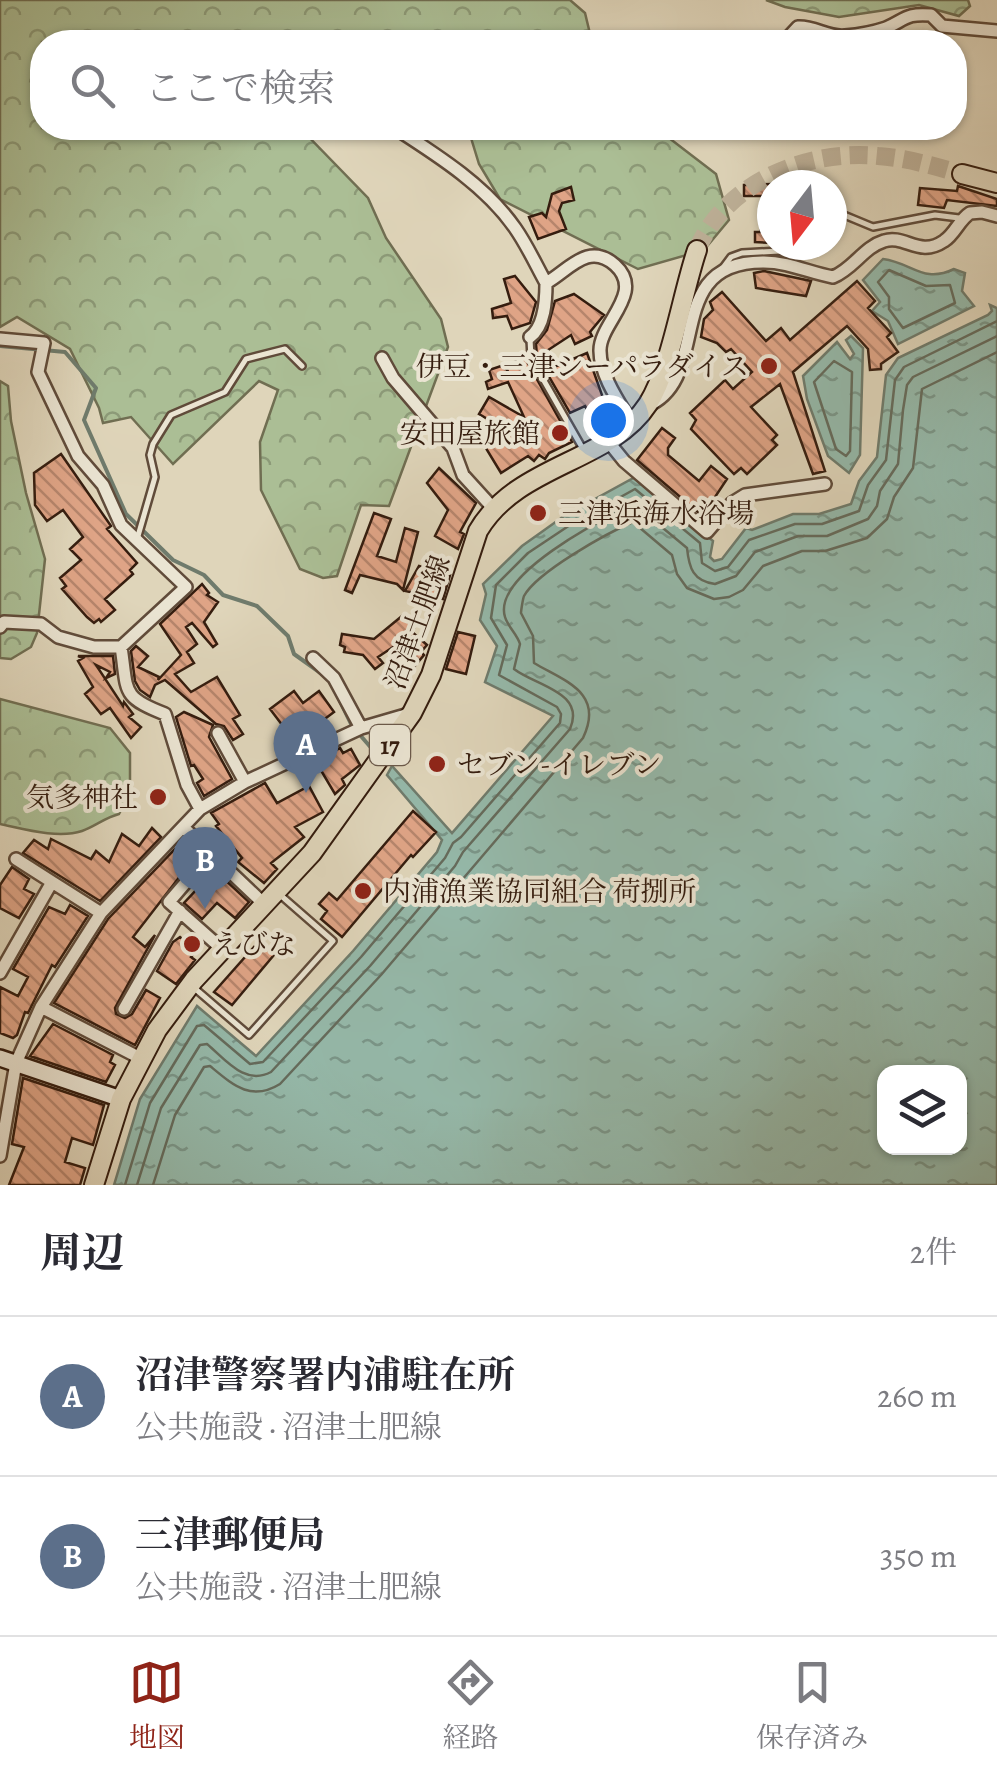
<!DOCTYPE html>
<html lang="ja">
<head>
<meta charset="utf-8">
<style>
  body { margin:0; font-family:Alegreya,"Noto Serif JP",serif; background:#f7f7f7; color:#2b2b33 }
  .controls { position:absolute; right:30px; bottom:30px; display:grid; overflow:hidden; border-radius:20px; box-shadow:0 2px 8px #0004 }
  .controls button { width:90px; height:90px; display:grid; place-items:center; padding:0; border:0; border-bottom:2px solid #e1e1e2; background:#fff; color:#2b2b33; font:50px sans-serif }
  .compass { position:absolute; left:757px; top:170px; width:90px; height:90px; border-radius:50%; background:#fff; box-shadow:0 2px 8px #0004; rotate:196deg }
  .you { position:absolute; left:608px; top:420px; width:35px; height:35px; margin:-25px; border:8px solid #fff; border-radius:50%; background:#1a73e8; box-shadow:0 0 0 15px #1a73e833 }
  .badge { display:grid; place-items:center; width:65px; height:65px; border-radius:50%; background:#8f2418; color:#fff; font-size:32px; font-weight:700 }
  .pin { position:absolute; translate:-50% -82px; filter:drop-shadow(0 2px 5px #0008) }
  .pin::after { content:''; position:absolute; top:52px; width:35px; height:30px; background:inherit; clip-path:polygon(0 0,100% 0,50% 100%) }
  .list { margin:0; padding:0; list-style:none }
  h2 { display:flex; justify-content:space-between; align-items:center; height:130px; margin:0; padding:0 40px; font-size:42px }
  h2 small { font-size:32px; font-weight:400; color:#7c7c81 }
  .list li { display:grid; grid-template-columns:65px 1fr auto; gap:30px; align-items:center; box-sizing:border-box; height:160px; padding:0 40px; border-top:2px solid #e1e1e2 }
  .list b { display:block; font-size:38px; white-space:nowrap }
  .list p { margin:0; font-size:32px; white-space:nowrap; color:#7c7c81 }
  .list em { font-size:32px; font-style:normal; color:#7c7c81 }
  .icon { flex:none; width:55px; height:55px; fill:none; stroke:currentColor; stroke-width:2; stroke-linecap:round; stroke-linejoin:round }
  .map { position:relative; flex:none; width:997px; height:1185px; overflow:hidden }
  .search { position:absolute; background:#fff; box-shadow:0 2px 8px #0004; left:30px; right:30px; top:30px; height:110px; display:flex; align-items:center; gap:25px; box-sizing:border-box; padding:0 35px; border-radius:40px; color:#7c7c81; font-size:38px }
  .sheet { height:450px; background:#fff }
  nav { display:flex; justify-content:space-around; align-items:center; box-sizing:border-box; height:140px; border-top:2px solid #e1e1e2; background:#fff; font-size:28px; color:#7c7c81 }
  nav a { display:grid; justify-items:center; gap:5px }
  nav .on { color:#8f2418 }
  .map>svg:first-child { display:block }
  .forest { fill:url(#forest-crowns); stroke:#706e52; stroke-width:2.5 }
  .water { fill:url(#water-ripples); stroke:#6f7b6c; stroke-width:2.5; fill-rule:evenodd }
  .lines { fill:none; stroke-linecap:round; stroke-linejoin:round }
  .shore { stroke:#656b5c; stroke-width:2.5 }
  .stream { stroke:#6f7b6c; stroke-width:4 }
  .building { fill:url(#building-back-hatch); stroke:#351d0f; stroke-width:2.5 }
  .primary-tunnel { stroke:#bdb098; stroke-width:18; stroke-dasharray:18 9; stroke-linecap:butt }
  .lane-casing { stroke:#604b3a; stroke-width:10 }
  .street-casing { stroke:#604b3a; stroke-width:16 }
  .secondary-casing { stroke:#351d0f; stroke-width:20 }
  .primary-casing { stroke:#351d0f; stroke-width:22 }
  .lane { stroke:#eae4d2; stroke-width:5 }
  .street { stroke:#eae4d2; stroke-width:11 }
  .secondary { stroke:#eae4d2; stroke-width:15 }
  .primary { stroke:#dfd5ba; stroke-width:18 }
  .poi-dot { fill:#8f2418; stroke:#eae4d2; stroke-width:4 }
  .labels { text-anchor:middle; stroke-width:8; stroke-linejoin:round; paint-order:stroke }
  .shield { fill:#eae4d2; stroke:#6b594a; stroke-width:2.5 }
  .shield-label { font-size:25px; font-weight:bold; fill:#351d0f }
  .poi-label { font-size:28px; fill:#351d0f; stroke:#eae4d2; text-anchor:start }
  .street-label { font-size:28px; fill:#351d0f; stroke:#eae4d2 }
</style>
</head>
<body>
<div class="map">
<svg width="997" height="1185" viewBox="0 0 997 1185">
  <defs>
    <pattern id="forest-crowns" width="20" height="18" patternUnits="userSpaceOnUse" patternTransform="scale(2.5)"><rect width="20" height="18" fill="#abbe95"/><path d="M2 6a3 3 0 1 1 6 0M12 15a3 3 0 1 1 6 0" fill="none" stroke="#8c9a78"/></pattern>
    <pattern id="water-ripples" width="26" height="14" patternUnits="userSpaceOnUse" patternTransform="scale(2.5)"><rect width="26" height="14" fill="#95b9aa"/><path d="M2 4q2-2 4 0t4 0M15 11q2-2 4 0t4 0" fill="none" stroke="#7a9689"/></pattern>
    <pattern id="building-back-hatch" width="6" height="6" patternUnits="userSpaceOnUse" patternTransform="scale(2.5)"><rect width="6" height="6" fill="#dfa486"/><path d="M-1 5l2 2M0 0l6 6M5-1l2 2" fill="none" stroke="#b6856c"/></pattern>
  </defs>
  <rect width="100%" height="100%" fill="#dfd5ba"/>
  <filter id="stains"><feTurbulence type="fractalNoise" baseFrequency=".002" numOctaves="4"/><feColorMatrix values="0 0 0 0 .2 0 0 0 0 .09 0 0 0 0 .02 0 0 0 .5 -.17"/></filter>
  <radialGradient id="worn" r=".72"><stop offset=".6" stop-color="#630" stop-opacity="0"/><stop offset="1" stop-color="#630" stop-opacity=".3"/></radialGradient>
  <path class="forest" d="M0,0H570L585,13L592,42H42V128H300L368,198L386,238L441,319L448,347L389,506L361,505L337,576L323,578L300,569L261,490L260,442L278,390L259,381L173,464L131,417L103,423L99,408L70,349L17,317L0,327Z
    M766,0H968L970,6L959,16L919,5L839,17L785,7Z
    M468,128H656L716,174L729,220L704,250L638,269L500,199L479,164Z
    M0,381L8,386L11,421L26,493L45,559L37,633L31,647L11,659L0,658Z
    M0,699L110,728L130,753V793L119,814C104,818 96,826 82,831C58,839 24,829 0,824Z"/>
  <path class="water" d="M883,259C913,263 923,284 954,269L965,273L962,291L974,306L898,344L888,321L872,311L880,302L863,280Z
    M990,305L997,308V1185H114L140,1099L197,1006L256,1056L353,951L437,852L442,840L387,775L392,766L452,833L553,716L485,682L497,646L480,620L486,594L483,584L522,546L564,516L637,476L713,541L710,557L714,561L722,559L746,528L752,530L793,514H819L851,504L859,481L877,457L886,375L898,358L988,315L992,311ZM884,1072H960V1148H884Z
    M851,336L863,348L860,455L849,473L828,456L807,399L803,376L837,342L850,359L854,354L846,340Z"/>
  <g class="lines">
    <path class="shore" d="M889,270L926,286L950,285L955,303L903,328L889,309V297L878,282Z
      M834,361L852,372L850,451L846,456L836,449L814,382Z
      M125,1185L150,1103L197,1026L204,1025L250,1064L263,1062L361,957L445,858L453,843L461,837L560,723L561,714L557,707L499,675L507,645L491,618L496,585L528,553L570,525L635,489L700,543L702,563L715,571L728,567L749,540L795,524H822L859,511L868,485L886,460L895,380L904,367L997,321
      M137,1185L161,1108L200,1045L207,1044C226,1060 245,1086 271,1072L370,966L455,866L463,852L570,729C586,692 536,686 514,669L520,644C517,634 508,627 505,617C492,575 602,519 634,504L687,548C689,568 693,581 715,584L736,576L755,552L798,536H827L868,519L877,506L880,491L898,464L903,410L907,385L913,377L997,336
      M153,1185L175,1115L204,1067L210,1066C233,1085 251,1102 280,1084L381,975L583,738C605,692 564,681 534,663L533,636L521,613C521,611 523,598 524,596C537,572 607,533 633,522L672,555L677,574L687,588L714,599L729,597L743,590L763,566L802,551H825L867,538L887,519L894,497L913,468L922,389L997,352"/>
    <path class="stream" d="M0,346L65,352L96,388L84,420L126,514L173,560L204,575L223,595L257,606L288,636L294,654L322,674
      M336,693L351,724
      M360,735L373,750"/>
  </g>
  <path class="building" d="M772,184V243L755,242V232H761L759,215L764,214L763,196H744V185Z
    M958,186L997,199V206L947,200L944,208L918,205L920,188L957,191Z
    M571,187L574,200L562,203L559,211L566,229L538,239L529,217L542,213L546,217L552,194Z
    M764,271L811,281L806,296L756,288L754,273Z
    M515,276L536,302L530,323L512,329L507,316L493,318L492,309L511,303L504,279Z
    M857,281L875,301L868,308L891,333L887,337L898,352L881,364V369L870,370L868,349L847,326L793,372L825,471L813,474L780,384L751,407L777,435L772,440L777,445L747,474L741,468L734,474L691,429L696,420L690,413L725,380L733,389L752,372L731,349L726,352L717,343L701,337L704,319L713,310L710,302L722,292L766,341L781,328L790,340Z
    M574,294L604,315L590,332L592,336L575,344L571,335L542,354L552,368L587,353L603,398L618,418L600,431L585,406L570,413L537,356L536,344L547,330L555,301Z
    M525,358L572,442L549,453L545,459L539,455L534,461L528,456L501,473L484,445L496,424L479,414L489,397L524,417L508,382L488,389L486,382L492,379L489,370L504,365L508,372L506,365Z
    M662,428L675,438L668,448V455L699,481L711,466L727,479L713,500L718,505L706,519L637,460Z
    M61,454L111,526L107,529L137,563L130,570L133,574L105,599L115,610L101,622L99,619L94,623L87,617L62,589L66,586L60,578L81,560L70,549L83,537L63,510L47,521L35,505L34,473Z
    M439,468L476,503L460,532L464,534L458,549L435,536L448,510L427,483Z
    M374,513L391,519L377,556L396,562L405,528L418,532L403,590L397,584L360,575L352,593L345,590Z
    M419,566L450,575L443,599L405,591Z
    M202,584L209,593L207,595L218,602L204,622L217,644L213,647L192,623L186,627L197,644L187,652L194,663L175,674L191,692L217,677L240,715L233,719L243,734L233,740L224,726L216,724L165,680L155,685L150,697L140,690L135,681L131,651L136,646L148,656L138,667L159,677L158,680L181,655L160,624Z
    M402,616L414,628L411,631L427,645L421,652L424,655L414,667L393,647L378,657L383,663L375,669L363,655L344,652L345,647L340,645L342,634L374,639Z
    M458,632L475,636L466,674L446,669Z
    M78,656H113L115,674L106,678L110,672L96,665L123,706L124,702L133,714L129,717L141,727L131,738L110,708L101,714L85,694L93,687L78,661L83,658Z
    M294,691L303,703L319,691L334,712L318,724L311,715L286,730L270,709Z
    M184,712L213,725L209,737L232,779L204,796L197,783L203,779L194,765L191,766L176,717Z
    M340,748L343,753L351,749L360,765L342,779L345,785L335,794L316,762Z
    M265,783L277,803L309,786L323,812L295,827L304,837L271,863L277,869L264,883L238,862L242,858L216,826L219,824L211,813Z
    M413,811L436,832L413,857L411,855L342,937L321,919L327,911L319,904L329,893L337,900Z
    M152,828L161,837L100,901L23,853L34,840L48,849L51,839L91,859L96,851L109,862L122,834L139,846Z
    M175,849L191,862L133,937L145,947L155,935L115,1008L116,1014L125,1018L132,1014L146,990L160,998L135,1045L54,1003L108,919Z
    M12,867L29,879L24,889L34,894L19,918L0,908V885Z
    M221,876L249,902L235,918L217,903L202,919L184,903L199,887L206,893Z
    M70,905L88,916L55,967L52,965L28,1013L25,1012L17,1035L13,1038L0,1033V987L18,996L28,977L13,969L49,907L65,914Z
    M192,935L202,944L191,957L195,960L176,984L157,971L173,942L180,937L186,942Z
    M262,945L274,955L232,1005L214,992L254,947L258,950Z
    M53,1024L113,1055L110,1062L115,1065L106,1082L30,1056Z
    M23,1078L104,1105L93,1145L72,1138L65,1162L85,1168L80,1185H9L24,1147L12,1144Z"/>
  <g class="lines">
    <path class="primary-tunnel" d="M697,250C725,183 807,149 878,156C907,158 934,166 962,174"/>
    <g class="lane-casing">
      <path id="lane" d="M832,210L873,227L935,215L959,218
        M722,269L731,257L742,253L814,249
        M530,339L531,358L583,449
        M138,536L155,477L150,455L153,444L171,415L225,392L246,359L285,349L302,366
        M192,986L249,1035L333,941L278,893"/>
    </g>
    <g class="street-casing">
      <path id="street" d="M784,42L798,27C815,26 828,38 845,36C858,35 874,32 886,28C906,19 906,13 931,15L942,26L997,31
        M395,128C437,155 486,186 515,228C527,245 536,265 546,283C568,271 588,241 615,265C646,293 599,323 600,351C600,375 619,402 631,422
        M530,337C545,326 546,300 546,283
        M0,339L44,343L38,372L78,456L103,485L121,525L186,587L121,647
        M382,358L393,378L453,448L463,475L493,508
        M647,406C714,378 660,261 764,262C789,262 810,273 833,277C853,269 864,247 884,241C905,234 919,258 944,241C955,234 959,220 970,213L982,212L997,216
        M607,440L624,461L707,532L732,503L745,495L825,484
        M0,627L4,622L41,624L58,637L94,647H121C128,691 120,697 165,714L187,785L200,809
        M313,658L334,678L361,728
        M218,733L245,782
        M183,827L263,903
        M211,853L169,902L222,949
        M16,859L52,882
        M0,973L52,882L101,913
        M41,1007L140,1058
        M124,1009L180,911
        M0,1156L16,1063L41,1007L101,913L200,809L245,782L361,728L409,714"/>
    </g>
    <g class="secondary-casing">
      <path id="secondary" d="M0,1058L121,1099"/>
    </g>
    <g class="primary-casing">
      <path id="primary" d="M962,174L997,183
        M94,1185L121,1099L157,1030L194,980L312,853L412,713L431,675L478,531C518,463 610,463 648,404C671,368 682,294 697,250"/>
    </g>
    <use href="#lane" class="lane"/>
    <use href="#street" class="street"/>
    <use href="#secondary" class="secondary"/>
    <use href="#primary" class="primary"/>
  </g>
  <g class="poi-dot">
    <circle cx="769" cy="366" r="10"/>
    <circle cx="560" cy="433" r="10"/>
    <circle cx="538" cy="513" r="10"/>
    <circle cx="437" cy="764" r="10"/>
    <circle cx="158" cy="797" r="10"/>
    <circle cx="363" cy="891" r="10"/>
    <circle cx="192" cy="944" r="10"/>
  </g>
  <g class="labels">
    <rect class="shield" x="370" y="725" width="40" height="40" rx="8"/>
    <g class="shield-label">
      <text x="390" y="754">17</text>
    </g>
    <g class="poi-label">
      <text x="749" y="376" text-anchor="end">伊豆・三津シーパラダイス</text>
      <text x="540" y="443" text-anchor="end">安田屋旅館</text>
      <text x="558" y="523">三津浜海水浴場</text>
      <text x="457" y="774">セブン-イレブン</text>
      <text x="138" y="807" text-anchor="end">気多神社</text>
      <text x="383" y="901">内浦漁業協同組合 荷捌所</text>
      <text x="212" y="954">えびな</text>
    </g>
    <g class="street-label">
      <text transform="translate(417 622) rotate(-70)" y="10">沼津土肥線</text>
    </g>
  </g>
  <rect width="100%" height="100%" filter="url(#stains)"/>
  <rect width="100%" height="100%" fill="url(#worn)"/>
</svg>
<div class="controls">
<button><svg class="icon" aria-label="layers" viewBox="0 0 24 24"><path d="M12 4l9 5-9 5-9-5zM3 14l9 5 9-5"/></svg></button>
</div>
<svg class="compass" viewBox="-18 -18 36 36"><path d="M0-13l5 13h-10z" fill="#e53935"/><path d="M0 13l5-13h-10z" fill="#7c7c81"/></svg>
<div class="you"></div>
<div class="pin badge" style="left:306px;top:793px;background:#5c6f8a">A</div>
<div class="pin badge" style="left:205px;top:909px;background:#5c6f8a">B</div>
<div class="search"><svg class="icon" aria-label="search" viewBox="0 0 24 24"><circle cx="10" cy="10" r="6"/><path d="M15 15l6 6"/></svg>ここで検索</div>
</div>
<section class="sheet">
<h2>周辺<small>2件</small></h2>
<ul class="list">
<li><span class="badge" style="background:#5c6f8a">A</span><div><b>沼津警察署内浦駐在所</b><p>公共施設 · 沼津土肥線</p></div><em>260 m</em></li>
<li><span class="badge" style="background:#5c6f8a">B</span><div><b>三津郵便局</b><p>公共施設 · 沼津土肥線</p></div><em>350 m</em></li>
</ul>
</section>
<nav>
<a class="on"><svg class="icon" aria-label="map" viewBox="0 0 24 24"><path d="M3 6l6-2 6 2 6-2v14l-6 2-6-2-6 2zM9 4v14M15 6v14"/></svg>地図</a>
<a><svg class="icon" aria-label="directions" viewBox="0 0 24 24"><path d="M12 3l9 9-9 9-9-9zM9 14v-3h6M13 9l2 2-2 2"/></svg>経路</a>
<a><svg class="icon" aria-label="saved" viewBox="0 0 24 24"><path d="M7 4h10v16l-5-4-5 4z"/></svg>保存済み</a>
</nav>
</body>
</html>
